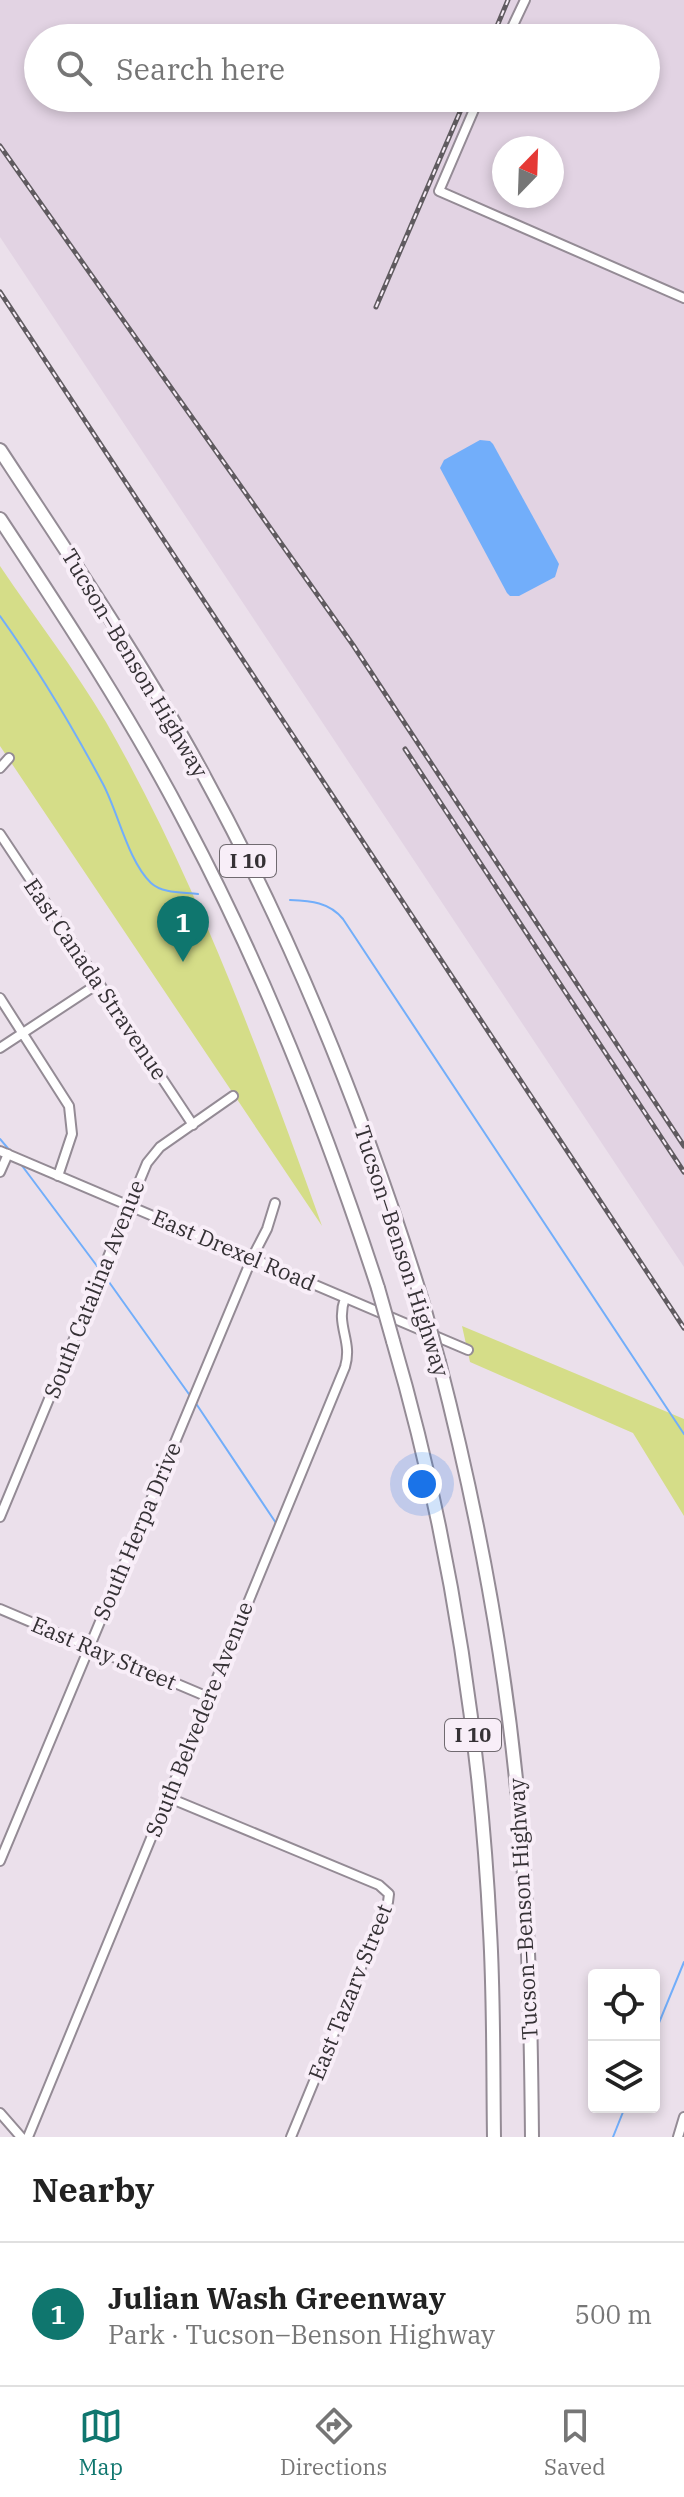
<!DOCTYPE html>
<html lang="en">
<head>
<meta charset="utf-8">
<style>
  body { margin:0; font-family:"IBM Plex Serif",serif; background:#f6f6f6; color:#222 }
  .controls { position:absolute; right:24px; bottom:24px; display:grid; overflow:hidden; border-radius:8px; box-shadow:0 4px 12px #0003 }
  .controls button { width:72px; height:72px; display:grid; place-items:center; padding:0; border:0; border-bottom:2px solid #e0e0e0; background:#fff; color:#222; font:40px sans-serif }
  .compass { position:absolute; left:492px; top:136px; width:72px; height:72px; border-radius:50%; background:#fff; box-shadow:0 4px 12px #0003; rotate:23deg }
  .you { position:absolute; left:422px; top:1484px; width:28px; height:28px; margin:-20px; border:6px solid #fff; border-radius:50%; background:#1a73e8; box-shadow:0 0 0 12px #1a73e833 }
  .badge { display:grid; place-items:center; width:52px; height:52px; border-radius:50%; background:#0f766e; color:#fff; font-size:26px; font-weight:700 }
  .pin { position:absolute; translate:-50% -66px; filter:drop-shadow(0 2px 4px #0008) }
  .pin::after { content:''; position:absolute; top:42px; width:28px; height:24px; background:inherit; clip-path:polygon(0 0,100% 0,50% 100%) }
  .list { margin:0; padding:0; list-style:none }
  h2 { display:flex; justify-content:space-between; align-items:center; height:104px; margin:0; padding:0 32px; font-size:34px }
  h2 small { font-size:26px; font-weight:400; color:#767676 }
  .list li { display:grid; grid-template-columns:52px 1fr auto; gap:24px; align-items:center; box-sizing:border-box; height:144px; padding:0 32px; border-top:2px solid #e0e0e0 }
  .list b { display:block; font-size:30px; white-space:nowrap }
  .list p { margin:0; font-size:26px; white-space:nowrap; color:#767676 }
  .list em { font-size:26px; font-style:normal; color:#767676 }
  .icon { flex:none; width:44px; height:44px; fill:none; stroke:currentColor; stroke-width:2; stroke-linecap:round; stroke-linejoin:round }
  .map { position:relative; flex:none; width:684px; height:2137px; overflow:hidden }
  .search { position:absolute; background:#fff; box-shadow:0 4px 12px #0003; left:24px; right:24px; top:24px; height:88px; display:flex; align-items:center; gap:20px; box-sizing:border-box; padding:0 28px; border-radius:44px; color:#767676; font-size:30px }
  .sheet { height:248px; background:#fff }
  nav { display:flex; justify-content:space-around; align-items:center; box-sizing:border-box; height:112px; border-top:2px solid #e0e0e0; background:#fff; font-size:22px; color:#767676 }
  nav a { display:grid; justify-items:center; gap:4px }
  nav .on { color:#0f766e }
  .map>svg:first-child { display:block }
  .built { fill:#e2d3e3; fill-rule:evenodd }
  .green { fill:#d5dd88 }
  .water { fill:#72aefa }
  .lines { fill:none; stroke-linecap:round; stroke-linejoin:round }
  .stream { stroke:#72aefa; stroke-width:2 }
  .minor-casing { stroke:#948b95; stroke-width:12 }
  .highway-casing { stroke:#948b95; stroke-width:16 }
  .minor { stroke:#fff; stroke-width:8 }
  .highway { stroke:#fff; stroke-width:12 }
  .rail-casing { stroke:#605b60; stroke-width:5 }
  .rail { stroke:#f8eef8; stroke-width:2; stroke-dasharray:6; stroke-linecap:butt }
  .highway-bridge-casing { stroke:#948b95; stroke-width:16; stroke-linecap:butt }
  .highway-bridge { stroke:#fff; stroke-width:12 }
  .labels { text-anchor:middle; stroke-width:8; stroke-linejoin:round; paint-order:stroke }
  .shield { fill:#f8eef8; stroke:#706a70; stroke-width:2 }
  .shield-label { font-size:20px; font-weight:bold; fill:#353135 }
  .street-label { font-size:22px; fill:#353135; stroke:#f8eef8 }
</style>
</head>
<body>
<div class="map">
<svg width="684" height="2137" viewBox="0 0 684 2137">
  <rect width="100%" height="100%" fill="#ebe0eb"/>
  <path class="built" d="M0,0H684V1267L0,237ZM38,38H646V98H38ZM504,148H552V196H504Z"/>
  <path class="green" d="M0,566C35,618 74,668 106,722C197,881 260,1054 322,1226L0,746Z
    M462,1326L684,1419V1516L633,1433L470,1362Z"/>
  <path class="water" d="M480,440L490,441L493,444L559,564L555,577L519,596H510L507,593L440,468L444,460Z"/>
  <g class="lines">
    <path class="stream" d="M0,616C38,669 72,726 103,784C118,812 128,861 151,883C163,894 184,892 198,894
      M290,900C311,901 329,902 343,919L684,1434
      M0,1139L11,1152
      M20,1163L100,1270
      M104,1275L191,1397
      M195,1402L276,1523
      M654,2035L684,1962
      M613,2137L625,2107"/>
    <g class="minor-casing">
      <path id="minor" d="M507,38L525,0
        M479,98L439,191L684,298
        M0,768L9,758
        M0,834L193,1125
        M0,998L69,1106L72,1134L58,1176
        M0,1048L99,983
        M0,1151L468,1350
        M0,1172L8,1154
        M0,1517L147,1163L160,1147L233,1096
        M0,1609L208,1697
        M167,1797L379,1885L389,1894L388,1902L291,2137
        M0,1861L252,1258L267,1229L275,1203
        M0,2113L21,2137
        M28,2137L345,1367C353,1340 335,1326 345,1298
        M678,2137L684,2117"/>
    </g>
    <g class="highway-casing">
      <path id="highway" d="M0,450C70,557 142,662 203,774C296,944 367,1122 424,1307
        M0,519C66,619 131,718 186,824C265,973 326,1128 378,1288
        M393,1341C449,1533 480,1732 490,1931C494,2000 493,2068 494,2137
        M439,1362C478,1513 507,1666 520,1822C529,1927 531,2032 532,2137"/>
    </g>
    <use href="#minor" class="minor"/>
    <use href="#highway" class="highway"/>
    <g class="rail-casing">
      <path id="rail" d="M492,38L508,0
        M0,146L353,645L684,1146
        M0,292L684,1328
        M376,307L466,98
        M405,749L684,1172"/>
    </g>
    <use href="#rail" class="rail"/>
    <g class="highway-bridge-casing">
      <path id="highway-bridge" d="M378,1288L393,1341
        M424,1307L439,1362"/>
    </g>
    <use href="#highway-bridge" class="highway-bridge"/>
  </g>
  <g class="labels">
    <g class="shield">
      <rect x="220" y="845" width="56" height="32" rx="6"/>
      <rect x="445" y="1719" width="56" height="32" rx="6"/>
    </g>
    <g class="shield-label">
      <text x="248" y="868">I 10</text>
      <text x="473" y="1742">I 10</text>
    </g>
    <g class="street-label">
      <text transform="translate(135 663) rotate(59)" y="8">Tucson–Benson Highway</text>
      <text transform="translate(96 979) rotate(56)" y="8">East Canada Stravenue</text>
      <text transform="translate(234 1250) rotate(23)" y="8">East Drexel Road</text>
      <text transform="translate(402 1251) rotate(72)" y="8">Tucson–Benson Highway</text>
      <text transform="translate(94 1289) rotate(-68)" y="8">South Catalina Avenue</text>
      <text transform="translate(137 1531) rotate(-67)" y="8">South Herpa Drive</text>
      <text transform="translate(104 1653) rotate(23)" y="8">East Ray Street</text>
      <text transform="translate(199 1719) rotate(-68)" y="8">South Belvedere Avenue</text>
      <text transform="translate(523 1909) rotate(-93)" y="8">Tucson–Benson Highway</text>
      <text transform="translate(350 1992) rotate(-68)" y="8">East Tazarv Street</text>
    </g>
  </g>
</svg>
<div class="controls">
<button><svg class="icon" aria-label="locate" viewBox="0 0 24 24"><circle cx="12" cy="12" r="6"/><path d="M12 2v4M12 18v4M2 12h4M18 12h4"/></svg></button>
<button><svg class="icon" aria-label="layers" viewBox="0 0 24 24"><path d="M12 4l9 5-9 5-9-5zM3 14l9 5 9-5"/></svg></button>
</div>
<svg class="compass" viewBox="-18 -18 36 36"><path d="M0-13l5 13h-10z" fill="#e53935"/><path d="M0 13l5-13h-10z" fill="#767676"/></svg>
<div class="you"></div>
<div class="pin badge" style="left:183px;top:962px">1</div>
<div class="search"><svg class="icon" aria-label="search" viewBox="0 0 24 24"><circle cx="10" cy="10" r="6"/><path d="M15 15l6 6"/></svg>Search here</div>
</div>
<section class="sheet">
<h2>Nearby<small></small></h2>
<ul class="list">
<li><span class="badge">1</span><div><b>Julian Wash Greenway</b><p>Park · Tucson–Benson Highway</p></div><em>500 m</em></li>
</ul>
</section>
<nav>
<a class="on"><svg class="icon" aria-label="map" viewBox="0 0 24 24"><path d="M3 6l6-2 6 2 6-2v14l-6 2-6-2-6 2zM9 4v14M15 6v14"/></svg>Map</a>
<a><svg class="icon" aria-label="directions" viewBox="0 0 24 24"><path d="M12 3l9 9-9 9-9-9zM9 14v-3h6M13 9l2 2-2 2"/></svg>Directions</a>
<a><svg class="icon" aria-label="saved" viewBox="0 0 24 24"><path d="M7 4h10v16l-5-4-5 4z"/></svg>Saved</a>
</nav>
</body>
</html>
